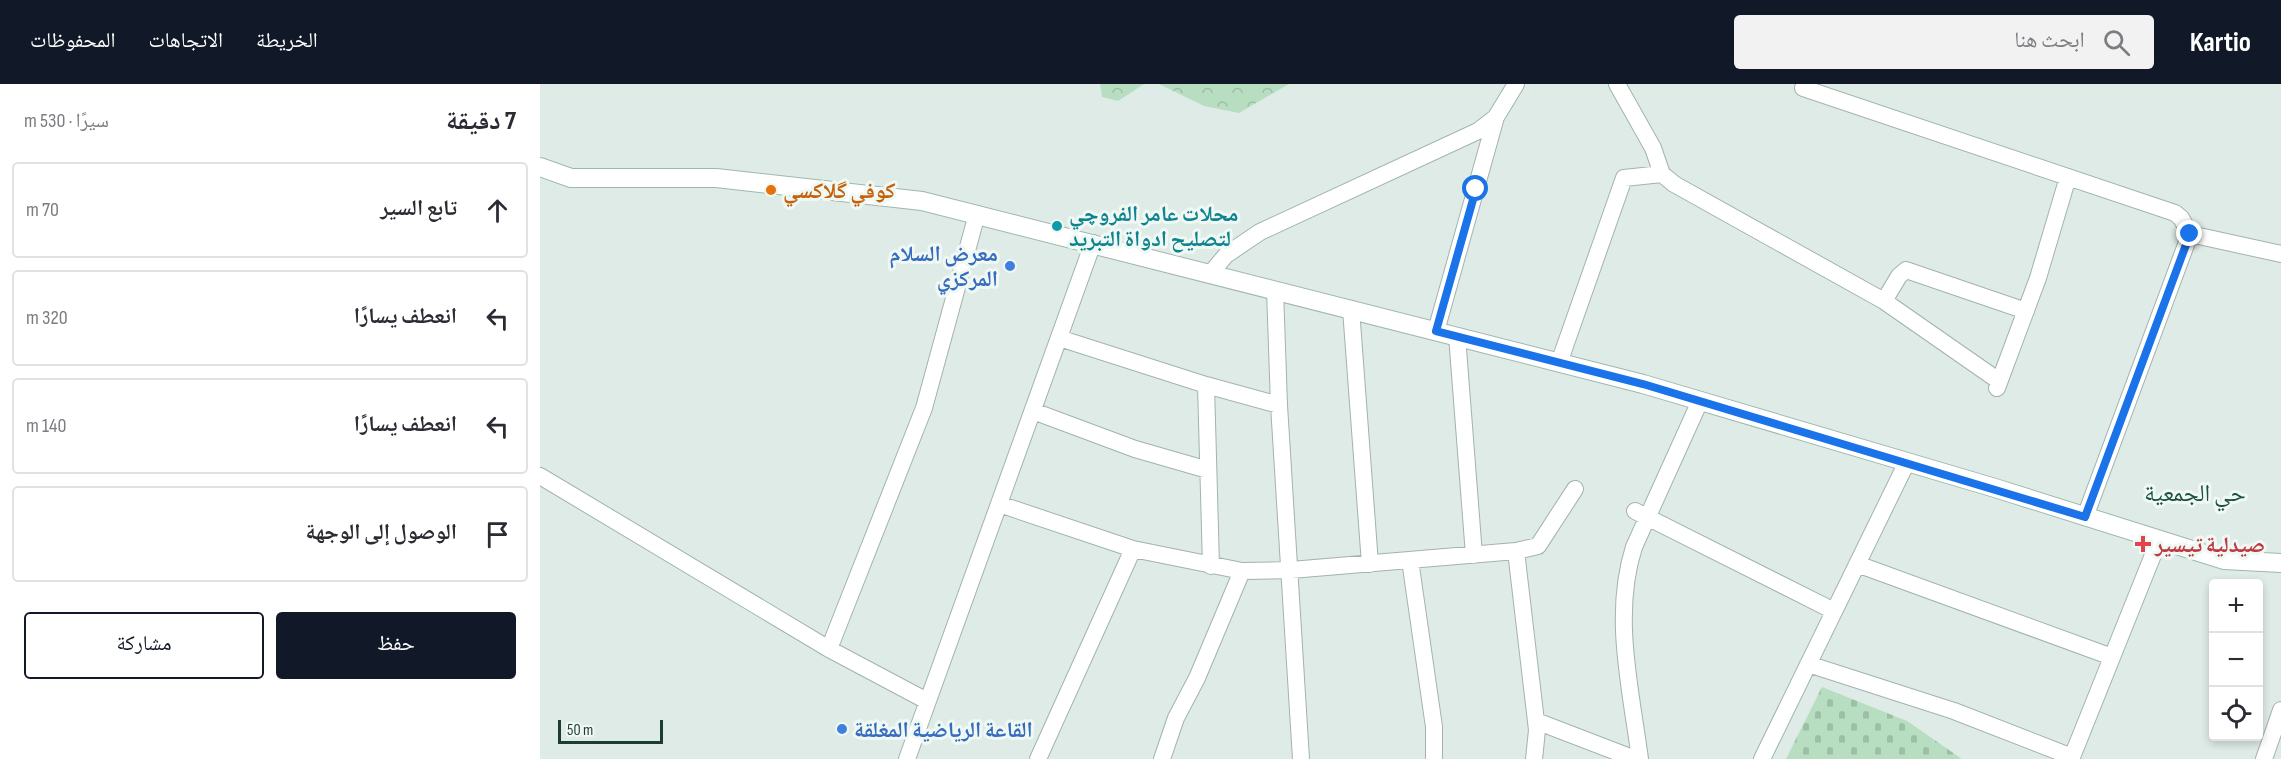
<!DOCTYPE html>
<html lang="ar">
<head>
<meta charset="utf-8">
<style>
  body { margin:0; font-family:"Sofia Sans Condensed","Noto Naskh Arabic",sans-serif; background:#f2f2f3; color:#2b2b33; direction:rtl }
  .controls { position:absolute; right:18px; bottom:18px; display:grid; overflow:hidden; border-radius:6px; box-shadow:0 3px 9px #0003 }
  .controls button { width:54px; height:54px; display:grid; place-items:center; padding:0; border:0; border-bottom:2px solid #e1e1e2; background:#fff; color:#2b2b33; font:30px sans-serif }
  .scale { position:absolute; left:18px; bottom:15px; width:105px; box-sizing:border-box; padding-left:6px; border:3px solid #1f3c34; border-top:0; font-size:16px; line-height:21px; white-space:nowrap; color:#1f3c34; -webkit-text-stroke:4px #f0f8f4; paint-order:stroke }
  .stop { position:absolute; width:18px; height:18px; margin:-14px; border:4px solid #1a73e8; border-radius:50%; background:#fff }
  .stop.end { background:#1a73e8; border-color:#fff; box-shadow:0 2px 6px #0008 }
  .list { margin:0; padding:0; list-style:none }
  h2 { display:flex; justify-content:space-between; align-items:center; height:78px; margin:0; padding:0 24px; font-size:26px }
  h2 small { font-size:20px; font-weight:400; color:#7c7c81 }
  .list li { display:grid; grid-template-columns:39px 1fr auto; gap:18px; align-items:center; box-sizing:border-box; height:96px; margin:0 12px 12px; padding:0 12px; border:2px solid #e1e1e2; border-radius:6px }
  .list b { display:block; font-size:22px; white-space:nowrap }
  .list em { font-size:20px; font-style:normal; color:#7c7c81 }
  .actions { display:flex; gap:12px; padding:18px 24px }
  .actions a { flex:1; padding:14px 0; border:2px solid #111827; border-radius:6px; text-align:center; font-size:21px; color:#111827 }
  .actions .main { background:#111827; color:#fff }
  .icon { flex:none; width:33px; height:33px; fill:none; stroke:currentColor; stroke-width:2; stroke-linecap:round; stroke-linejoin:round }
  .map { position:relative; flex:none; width:1741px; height:675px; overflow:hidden; direction:ltr }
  header { display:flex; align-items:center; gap:36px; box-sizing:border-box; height:84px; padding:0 30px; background:#111827; color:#fff }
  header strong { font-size:28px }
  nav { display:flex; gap:33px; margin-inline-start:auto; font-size:21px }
  .search { width:420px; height:54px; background:#f2f2f3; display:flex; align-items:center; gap:15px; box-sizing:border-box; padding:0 21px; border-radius:6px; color:#7c7c81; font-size:22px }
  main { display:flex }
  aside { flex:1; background:#fff }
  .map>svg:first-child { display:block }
  .forest { fill:url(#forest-crowns) }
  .cemetery { fill:url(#cemetery-stones) }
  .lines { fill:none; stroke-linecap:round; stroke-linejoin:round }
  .street-casing { stroke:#a2b3ad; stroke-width:18 }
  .secondary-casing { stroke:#9db8ae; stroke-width:20 }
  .street { stroke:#fff; stroke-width:16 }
  .secondary { stroke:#fff; stroke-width:18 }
  .route { stroke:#1a73e8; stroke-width:8 }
  .food-dot { fill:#e8710a; stroke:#f0f8f4; stroke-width:2 }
  .culture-dot { fill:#0f9aa8; stroke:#f0f8f4; stroke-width:2 }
  .shop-dot { fill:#3f7fe0; stroke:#f0f8f4; stroke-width:2 }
  .health-dot { fill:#e0444e; stroke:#f0f8f4; stroke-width:2 }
  .labels { text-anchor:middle; stroke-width:6; stroke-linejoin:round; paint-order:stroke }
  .food-label { font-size:22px; font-weight:bold; fill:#c56008; stroke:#f0f8f4; text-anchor:start }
  .culture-label { font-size:22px; font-weight:bold; fill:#0d838f; stroke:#f0f8f4; text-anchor:start }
  .shop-label { font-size:22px; font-weight:bold; fill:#366cbe; stroke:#f0f8f4; text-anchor:end }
  .health-label { font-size:22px; font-weight:bold; fill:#be3a42; stroke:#f0f8f4; text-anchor:start }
  .neighbourhood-label { font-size:24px; fill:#1a4f42; stroke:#f0f8f4 }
</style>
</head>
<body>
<header>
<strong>Kartio</strong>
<div class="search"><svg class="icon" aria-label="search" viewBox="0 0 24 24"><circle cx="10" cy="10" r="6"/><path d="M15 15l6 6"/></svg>ابحث هنا</div>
<nav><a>الخريطة</a><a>الاتجاهات</a><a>المحفوظات</a></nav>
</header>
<main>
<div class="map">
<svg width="1741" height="675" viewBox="0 0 1741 675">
  <defs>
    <pattern id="forest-crowns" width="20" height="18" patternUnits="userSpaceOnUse" patternTransform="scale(1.5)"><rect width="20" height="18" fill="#b7dec1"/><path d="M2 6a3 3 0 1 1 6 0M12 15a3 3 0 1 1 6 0" fill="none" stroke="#9dbfa6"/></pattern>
    <pattern id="cemetery-stones" width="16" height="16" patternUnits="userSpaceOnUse" patternTransform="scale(1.5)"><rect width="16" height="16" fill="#b7dec1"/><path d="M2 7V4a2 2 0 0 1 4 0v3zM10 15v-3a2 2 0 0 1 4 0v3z" fill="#9dbfa6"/></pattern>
  </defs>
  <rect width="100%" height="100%" fill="#dfebe6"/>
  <path class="forest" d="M560,0H604L578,17L562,13Z
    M619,0H749L699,29L664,22Z"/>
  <path class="cemetery" d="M1282,603L1367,637L1422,675H1246Z"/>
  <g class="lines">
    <g class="street-casing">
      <path id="street" d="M1077,0L1113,64L1122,90L1134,100L1344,217L1359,192L1366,186L1486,227
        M1263,4L1635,129L1641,134L1650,150
        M671,189L686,171L720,148L938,47L956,33L976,0
        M735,206L739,321L761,675
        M1344,217L1459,297
        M811,225L830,480
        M896,247L956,33
        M917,252L934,471
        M519,254L666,301L739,321
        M1019,279L1084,94L1122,90
        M666,301L671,482
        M1457,304L1498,194L1528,93
        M493,327L595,365L668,386
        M0,392L289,565L387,617
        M459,420L593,465L702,487L751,486L976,467L998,462L1035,405
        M1095,427L1294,527
        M1545,433L1650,150L1741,170
        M976,467L997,646L994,675
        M870,476L894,643V675
        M1317,480L1572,573
        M289,565L384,324L437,130
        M1268,580L1414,627L1532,673L1619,456
        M996,637L1095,675
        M367,675L553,159
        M498,675L593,465
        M622,675L636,634L657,594L702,487
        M1100,675C1091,606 1072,531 1094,463L1160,317
        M1222,675L1367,378
        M1724,675L1741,626"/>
    </g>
    <g class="secondary-casing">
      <path id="secondary" d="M0,83L31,94H176L382,117L1103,300L1455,404L1684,476L1741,479"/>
    </g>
    <use href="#street" class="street"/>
    <use href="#secondary" class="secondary"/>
  </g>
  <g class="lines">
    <path class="route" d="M936,105L896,247L1103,300L1545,433L1650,150"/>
  </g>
  <circle class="food-dot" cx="231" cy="106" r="6"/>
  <circle class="culture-dot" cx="517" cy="142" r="6"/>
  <g class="shop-dot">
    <circle cx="470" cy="182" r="6"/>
    <circle cx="302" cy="645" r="6"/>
  </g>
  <path class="health-dot" d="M1600 451h6v6h6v6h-6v6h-6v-6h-6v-6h6z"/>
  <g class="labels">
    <g class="food-label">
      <text x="243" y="114">كوفي گلاكسي</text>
    </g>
    <g class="culture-label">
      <text x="529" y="137">محلات عامر الفروچي<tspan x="529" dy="25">لتصليح ادواة التبريد</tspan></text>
    </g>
    <g class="shop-label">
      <text x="458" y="177">معرض السلام<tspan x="458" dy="25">المركزي</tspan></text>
      <text x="314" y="653" text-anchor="start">القاعة الرياضية المغلقة</text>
    </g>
    <g class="health-label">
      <text x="1615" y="468">صيدلية تيسير</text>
    </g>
    <g class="neighbourhood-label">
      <text x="1655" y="417">حي الجمعية</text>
    </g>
  </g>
</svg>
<div class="controls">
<button>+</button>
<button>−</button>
<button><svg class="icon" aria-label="locate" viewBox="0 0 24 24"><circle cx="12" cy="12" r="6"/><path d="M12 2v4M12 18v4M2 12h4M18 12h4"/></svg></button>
</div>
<div class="scale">50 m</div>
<div class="stop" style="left:936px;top:105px"></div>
<div class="stop end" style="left:1650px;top:150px"></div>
</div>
<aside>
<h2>7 دقيقة<small>سيرًا · 530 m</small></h2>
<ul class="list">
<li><svg class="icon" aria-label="ahead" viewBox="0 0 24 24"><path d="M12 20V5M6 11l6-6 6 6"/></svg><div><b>تابع السير</b></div><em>70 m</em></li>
<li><svg class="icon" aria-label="left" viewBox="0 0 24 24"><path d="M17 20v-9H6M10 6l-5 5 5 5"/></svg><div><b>انعطف يسارًا</b></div><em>320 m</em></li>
<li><svg class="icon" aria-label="left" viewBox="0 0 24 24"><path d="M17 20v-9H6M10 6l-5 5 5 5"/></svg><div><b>انعطف يسارًا</b></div><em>140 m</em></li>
<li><svg class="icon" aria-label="arrive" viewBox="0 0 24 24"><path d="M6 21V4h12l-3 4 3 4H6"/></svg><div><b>الوصول إلى الوجهة</b></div></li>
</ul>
<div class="actions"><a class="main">حفظ</a><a>مشاركة</a></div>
</aside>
</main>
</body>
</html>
